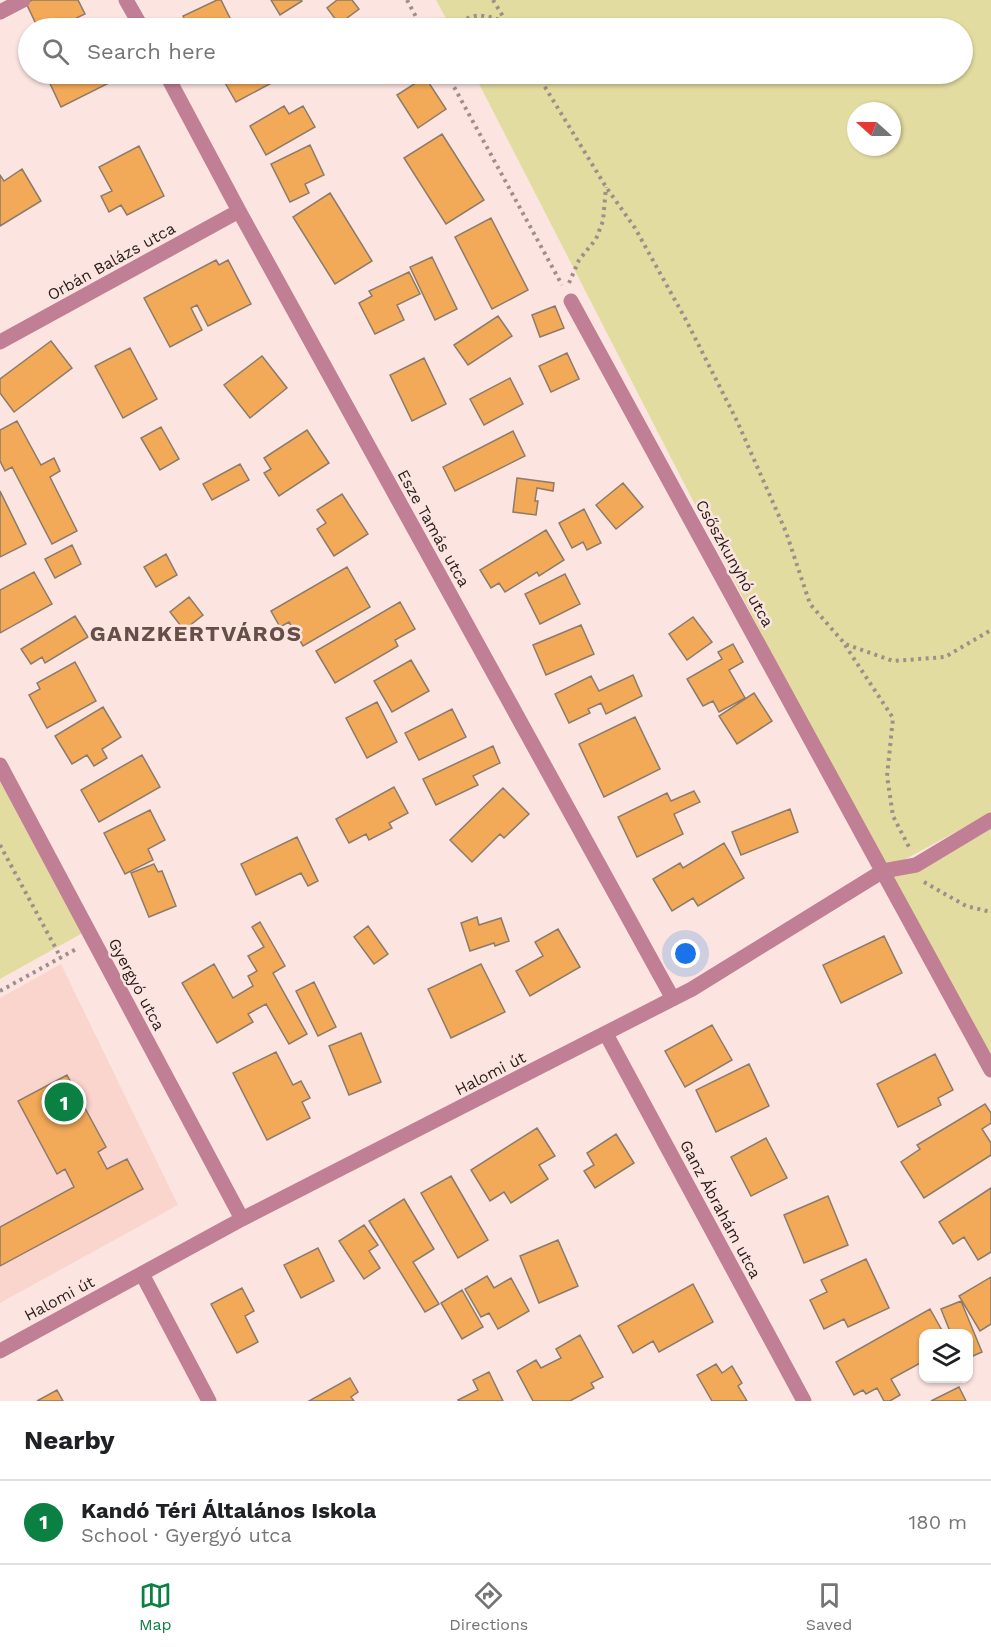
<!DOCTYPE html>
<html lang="en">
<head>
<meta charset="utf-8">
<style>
  body { margin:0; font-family:"Work Sans",sans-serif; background:#f6f6f6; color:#202124 }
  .controls { position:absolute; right:18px; bottom:18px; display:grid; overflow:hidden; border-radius:12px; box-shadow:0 2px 4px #0004 }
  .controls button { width:54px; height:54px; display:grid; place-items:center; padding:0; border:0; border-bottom:2px solid #e0e0e0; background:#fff; color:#202124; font:30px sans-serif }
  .compass { position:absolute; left:847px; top:102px; width:54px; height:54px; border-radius:50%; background:#fff; box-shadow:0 2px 4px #0004; rotate:291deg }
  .you { position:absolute; left:686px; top:954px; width:21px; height:21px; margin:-15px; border:4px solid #fff; border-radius:50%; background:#1a73e8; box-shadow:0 0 0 9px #1a73e833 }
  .badge { display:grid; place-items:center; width:39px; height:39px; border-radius:50%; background:#0b8043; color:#fff; font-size:20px; font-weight:700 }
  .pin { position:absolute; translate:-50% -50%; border:3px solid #fff; box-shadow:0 2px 6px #0006 }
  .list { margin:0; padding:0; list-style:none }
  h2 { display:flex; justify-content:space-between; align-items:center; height:78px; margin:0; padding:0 24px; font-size:26px }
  h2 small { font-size:20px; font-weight:400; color:#757577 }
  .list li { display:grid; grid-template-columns:39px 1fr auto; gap:18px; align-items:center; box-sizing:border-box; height:84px; padding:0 24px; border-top:2px solid #e0e0e0 }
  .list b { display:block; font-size:22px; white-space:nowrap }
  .list p { margin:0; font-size:20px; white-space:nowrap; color:#757577 }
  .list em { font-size:20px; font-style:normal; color:#757577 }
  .icon { flex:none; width:33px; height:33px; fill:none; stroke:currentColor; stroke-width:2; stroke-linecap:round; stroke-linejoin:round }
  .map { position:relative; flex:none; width:991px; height:1401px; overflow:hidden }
  .search { position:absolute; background:#fff; box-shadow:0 2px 4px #0004; left:18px; right:18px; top:18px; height:66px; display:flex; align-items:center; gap:15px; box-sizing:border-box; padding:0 21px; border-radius:33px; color:#757577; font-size:22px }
  .sheet { height:162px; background:#fff }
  nav { display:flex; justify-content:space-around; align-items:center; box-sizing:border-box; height:84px; border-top:2px solid #e0e0e0; background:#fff; font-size:16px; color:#757577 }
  nav a { display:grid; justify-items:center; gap:3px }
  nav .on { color:#0b8043 }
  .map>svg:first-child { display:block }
  .built { fill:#fad5cd }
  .green { fill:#e3dca0; fill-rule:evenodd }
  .building { fill:#f2a958; stroke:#8c7b6a; stroke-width:1.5 }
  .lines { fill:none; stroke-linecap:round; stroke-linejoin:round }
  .path { stroke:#9f8e8a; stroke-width:4; stroke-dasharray:3 4.5; stroke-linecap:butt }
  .minor { stroke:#c07f95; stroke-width:15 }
  .labels { text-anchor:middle; stroke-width:5; stroke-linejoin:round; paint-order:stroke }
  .street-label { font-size:16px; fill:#271d1b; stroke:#fce5e0 }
  .district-label { font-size:22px; font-weight:bold; letter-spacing:1.5px; fill:#664e49; stroke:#fce5e0 }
</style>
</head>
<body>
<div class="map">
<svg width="991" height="1401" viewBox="0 0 991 1401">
  <rect width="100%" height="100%" fill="#fce5e0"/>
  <path class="built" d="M61,964L178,1205L0,1303V998Z"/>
  <path class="green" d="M436,0H991V813L885,870L916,865L991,820V1070L883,871L474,74H962V28H451ZM856,111H892V147H856Z
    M0,765L88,930L0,979Z"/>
  <path class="building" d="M32,0H78L85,14L56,28H38L26,3Z
    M217,0H221L235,28H189L183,16Z
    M271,0H301L302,1L280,15Z
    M337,0H352L359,9L339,24L327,8Z
    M48,74H107L111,82L61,107L46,75Z
    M220,74H288L236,102Z
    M379,74H399L383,81Z
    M425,77L446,109L418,128L397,95Z
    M284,106L289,114L303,106L315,127L266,155L250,126Z
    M442,134L484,200L446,224L404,158Z
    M310,145L324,175L305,184L309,193L290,202L271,164Z
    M139,146L164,196L127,215L121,205L109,212L101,196L112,191L99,167Z
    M22,169L41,201L0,226V175L4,181Z
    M330,193L372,261L335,284L293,217Z
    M491,218L528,290L492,309L455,237Z
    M432,257L457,309L435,320L410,267Z
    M216,260L219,265L228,260L251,304L208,326L197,305L191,308L202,330L170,347L144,298Z
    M409,272L420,294L397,305L404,320L375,334L359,303L372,296L369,291Z
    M555,306L564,328L540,337L532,315Z
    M498,316L512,336L468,365L454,345Z
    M51,341L72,368L14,412L0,393V379Z
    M130,348L157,399L123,418L95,366Z
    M567,353L579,379L551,392L539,366Z
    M262,356L287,388L250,418L224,385Z
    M424,358L446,404L412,421L390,375Z
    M510,378L523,404L484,425L470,399Z
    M17,421L41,465L54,458L60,471L50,477L77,531L52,544L12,467L5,471L0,461V430Z
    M161,427L179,459L160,470L141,438Z
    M307,430L329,463L279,496L264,473L271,469L264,458Z
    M513,431L525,456L455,491L443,467Z
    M240,464L249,480L212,500L203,484Z
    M517,478L554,483L553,491L537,488L535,501H538L536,515L513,512Z
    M623,483L643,507L616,529L596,505Z
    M0,491L26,544L0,557Z
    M342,494L368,534L334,556L317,529L326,523L317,510Z
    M584,509L601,543L587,550L583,542L572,548L559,523Z
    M546,530L564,560L539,576L537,572L505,592L499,583L491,588L480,570Z
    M72,545L81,564L55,578L45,559Z
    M166,554L177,575L156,587L144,567Z
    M347,567L370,607L303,646L289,622L280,627L271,611Z
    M34,572L52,604L0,633V590Z
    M565,574L580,604L540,624L525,594Z
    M189,597L203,615L184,630L170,612Z
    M400,602L415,629L395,640L398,646L335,683L316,651Z
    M75,616L88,637L45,663L42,657L31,664L21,649Z
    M693,617L712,642L687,660L669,634Z
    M581,625L594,654L546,675L533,645Z
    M733,644L743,662L729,670L745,698L719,712L713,701L703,706L687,679L722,659L718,652Z
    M411,660L429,691L392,712L374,681Z
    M75,662L96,701L47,728L29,695L40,689L37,683Z
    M633,675L642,696L606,714L601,703L588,709L590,713L569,723L555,694L591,676L599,691Z
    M754,693L772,721L737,744L719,716Z
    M377,702L397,742L367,758L346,718Z
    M103,707L121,737L102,749L107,758L94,766L87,755L72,764L55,736Z
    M452,709L466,737L419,760L405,733Z
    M635,717L660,769L604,797L579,744Z
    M493,746L500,763L473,776L478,785L436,805L423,779Z
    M142,755L160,787L99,822L81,790Z
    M394,787L408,813L389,823L392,828L369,840L366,834L349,843L336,819Z
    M503,788L529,814L504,838L500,834L472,862L450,840Z
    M694,791L700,802L674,814L683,834L637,857L618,817L667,793L671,801Z
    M790,809L798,832L741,855L732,832Z
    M150,810L165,840L148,849L153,860L125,874L104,833Z
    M297,837L318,881L308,886L301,873L256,895L241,864Z
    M724,843L744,878L698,906L693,898L672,911L653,879L680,863L683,868Z
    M154,864L158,872L162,871L176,906L149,917L131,873Z
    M477,917L479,925L501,918L509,941L495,946L494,943L470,951L461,923Z
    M260,922L285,966L273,973L307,1034L289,1044L266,1004L248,1014L253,1022L217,1043L182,983L214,964L233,998L253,986L248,976L257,971L248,956L264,947L252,927Z
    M368,926L388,954L374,964L354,937Z
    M558,929L580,967L530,996L516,971L543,956L535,942Z
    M884,936L902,973L841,1003L823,965Z
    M481,964L505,1012L451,1038L428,989Z
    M314,982L336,1027L318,1036L296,991Z
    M712,1025L732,1060L685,1087L665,1051Z
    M361,1033L381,1082L349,1095L329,1046Z
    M276,1052L293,1085L301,1081L310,1098L302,1102L310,1118L267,1140L233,1073Z
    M935,1054L953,1090L938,1098L941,1105L898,1127L877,1084Z
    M749,1064L769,1106L716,1132L696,1090Z
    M67,1075L106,1147L98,1152L107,1169L127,1159L143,1189L0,1266V1227L74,1187L65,1169L57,1174L18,1101Z
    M985,1104L991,1113V1123L982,1129L991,1143V1155L924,1198L901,1162L920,1149L917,1145Z
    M537,1128L555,1156L539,1165L548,1179L511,1203L504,1192L490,1201L471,1170Z
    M616,1134L634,1163L595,1188L584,1171L594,1165L587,1153Z
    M766,1138L787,1178L751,1196L731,1157Z
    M451,1176L488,1240L458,1258L421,1193Z
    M991,1188V1252L978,1260L964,1237L953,1244L939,1222Z
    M828,1196L848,1245L804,1263L784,1215Z
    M404,1199L434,1249L413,1262L439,1304L425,1312L369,1221Z
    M364,1225L378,1245L369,1251L380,1268L364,1279L339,1241Z
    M558,1240L578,1286L539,1303L520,1256Z
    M318,1248L334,1281L301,1298L284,1265Z
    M866,1259L889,1308L848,1327L844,1319L824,1329L810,1300L827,1292L821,1280Z
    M487,1276L494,1288L511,1278L529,1311L498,1329L489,1313L481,1317L465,1289Z
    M991,1277V1324L980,1331L959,1296Z
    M693,1284L713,1322L659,1352L653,1341L633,1353L618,1326Z
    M242,1288L254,1311L245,1316L258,1342L237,1353L211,1304Z
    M462,1290L483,1327L462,1339L441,1303Z
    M961,1301L982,1352L968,1358V1334H951L941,1309Z
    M930,1309L944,1334H924V1361L891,1379L900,1395L890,1401H884L877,1388L866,1394L863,1390L854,1395L836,1362Z
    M580,1335L603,1377L591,1383L594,1388L570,1401H533L517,1371L536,1360L541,1368L561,1358L556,1349Z
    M716,1364L722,1373L732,1366L742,1383L738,1386L747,1401H712L697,1375Z
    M489,1372L503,1401H459L458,1400L478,1390L473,1380Z
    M350,1378L358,1392L351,1397L354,1401H309Z
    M959,1387L966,1401H931Z
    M57,1390L63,1401H37Z"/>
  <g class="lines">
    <path class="path" d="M407,0L422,28
      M493,0L510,28
      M455,28C472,10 484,15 506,22
      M447,74L562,285
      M537,74L606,187L635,228L686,320L737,421L786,532L810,604L845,644L893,661L945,657L991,630
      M569,283L579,260L596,239L603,221L606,187
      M845,645L893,718L887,776L893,816L909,847
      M0,845L61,958
      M924,882L966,906L991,912
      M0,991L78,948"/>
    <path class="minor" d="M126,0L142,28
      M0,12L23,0
      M166,74L239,211L673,999
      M571,301L991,1070
      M0,342L239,211
      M0,765L242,1219
      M606,1034L804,1401
      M142,1274L209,1401
      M0,1351L242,1219L692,989L883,871L916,865L991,820"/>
  </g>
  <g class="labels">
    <g class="street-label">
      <text transform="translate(111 261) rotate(-29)" y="6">Orbán Balázs utca</text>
      <text transform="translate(434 528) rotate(61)" y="6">Esze Tamás utca</text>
      <text transform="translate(735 563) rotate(61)" y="6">Csőszkunyhó utca</text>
      <text transform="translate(137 984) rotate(62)" y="6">Gyergyó utca</text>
      <text transform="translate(490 1073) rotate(-27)" y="6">Halomi út</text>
      <text transform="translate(721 1209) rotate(62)" y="6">Ganz Ábrahám utca</text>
      <text transform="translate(59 1298) rotate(-28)" y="6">Halomi út</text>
    </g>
    <g class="district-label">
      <text x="196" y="641">GANZKERTVÁROS</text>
    </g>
  </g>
</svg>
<div class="controls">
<button><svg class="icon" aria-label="layers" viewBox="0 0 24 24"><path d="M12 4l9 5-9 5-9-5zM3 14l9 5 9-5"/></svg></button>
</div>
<svg class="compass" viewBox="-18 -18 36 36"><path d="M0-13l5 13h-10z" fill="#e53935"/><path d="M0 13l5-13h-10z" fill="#757577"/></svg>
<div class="you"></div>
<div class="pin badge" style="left:64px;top:1102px">1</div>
<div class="search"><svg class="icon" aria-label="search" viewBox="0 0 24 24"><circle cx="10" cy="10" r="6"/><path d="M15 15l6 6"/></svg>Search here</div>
</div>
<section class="sheet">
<h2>Nearby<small></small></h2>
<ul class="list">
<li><span class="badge">1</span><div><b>Kandó Téri Általános Iskola</b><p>School · Gyergyó utca</p></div><em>180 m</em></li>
</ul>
</section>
<nav>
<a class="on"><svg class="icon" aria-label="map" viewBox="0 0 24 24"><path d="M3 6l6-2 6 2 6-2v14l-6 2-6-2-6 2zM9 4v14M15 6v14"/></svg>Map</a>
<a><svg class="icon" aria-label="directions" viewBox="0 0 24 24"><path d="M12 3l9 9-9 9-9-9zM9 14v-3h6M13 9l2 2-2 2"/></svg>Directions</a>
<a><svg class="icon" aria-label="saved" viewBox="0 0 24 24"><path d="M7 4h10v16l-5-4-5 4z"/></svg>Saved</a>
</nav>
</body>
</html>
